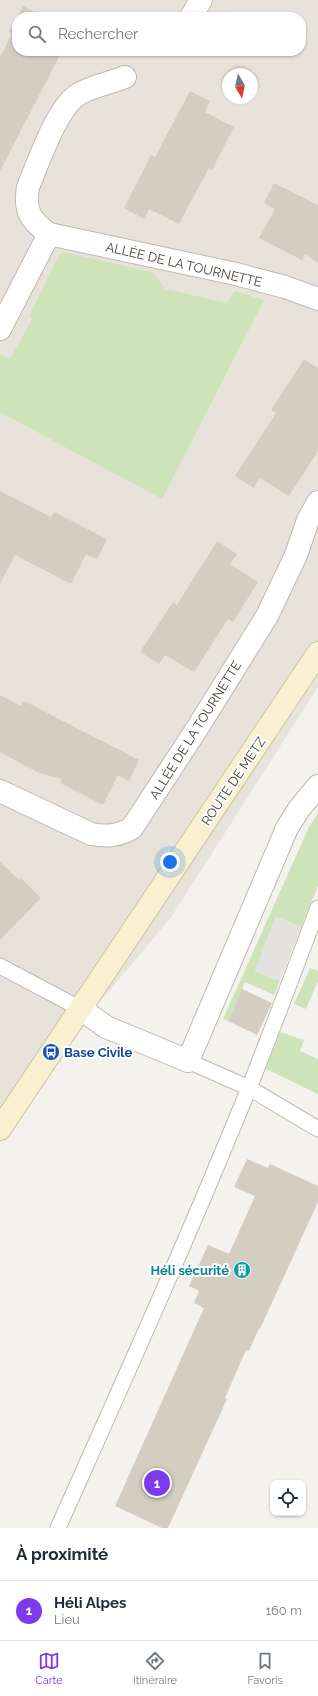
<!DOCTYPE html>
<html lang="fr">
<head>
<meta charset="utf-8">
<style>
  body { margin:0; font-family:Raleway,sans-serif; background:#f6f6f7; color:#1f2937 }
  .controls { position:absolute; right:12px; bottom:12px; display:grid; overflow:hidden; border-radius:8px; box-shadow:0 1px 3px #0004 }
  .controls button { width:36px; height:36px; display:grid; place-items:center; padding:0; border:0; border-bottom:1px solid #e0e1e3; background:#fff; color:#1f2937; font:20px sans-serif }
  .compass { position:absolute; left:222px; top:68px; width:36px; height:36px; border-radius:50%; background:#fff; box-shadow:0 1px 3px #0004; rotate:171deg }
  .you { position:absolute; left:170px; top:862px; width:14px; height:14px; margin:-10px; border:3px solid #fff; border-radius:50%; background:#1a73e8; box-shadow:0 0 0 6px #1a73e833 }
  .badge { display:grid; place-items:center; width:26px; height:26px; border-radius:50%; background:#7c3aed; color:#fff; font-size:13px; font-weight:700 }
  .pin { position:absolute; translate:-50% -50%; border:2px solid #fff; box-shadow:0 1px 4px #0006 }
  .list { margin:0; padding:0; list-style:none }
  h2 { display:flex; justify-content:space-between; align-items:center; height:52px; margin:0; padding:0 16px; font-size:17px }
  h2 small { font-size:13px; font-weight:400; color:#747a83 }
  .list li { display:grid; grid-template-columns:26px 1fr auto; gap:12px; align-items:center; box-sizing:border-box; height:60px; padding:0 16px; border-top:1px solid #e0e1e3 }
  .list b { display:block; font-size:15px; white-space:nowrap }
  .list p { margin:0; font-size:13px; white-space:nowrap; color:#747a83 }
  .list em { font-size:13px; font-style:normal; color:#747a83 }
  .icon { flex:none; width:22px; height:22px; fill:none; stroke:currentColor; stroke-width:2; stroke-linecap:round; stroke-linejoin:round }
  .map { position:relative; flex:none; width:318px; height:1528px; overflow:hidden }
  .search { position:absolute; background:#fff; box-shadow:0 1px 3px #0004; left:12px; right:12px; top:12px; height:44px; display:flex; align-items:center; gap:10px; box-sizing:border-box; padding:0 14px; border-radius:16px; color:#747a83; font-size:15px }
  .sheet { height:112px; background:#fff }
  nav { display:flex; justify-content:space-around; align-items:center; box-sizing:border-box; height:56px; border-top:1px solid #e0e1e3; background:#fff; font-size:11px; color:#747a83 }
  nav a { display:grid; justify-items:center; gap:2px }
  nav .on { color:#7c3aed }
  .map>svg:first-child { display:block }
  .residential { fill:#e7e3da; fill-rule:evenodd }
  .green { fill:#cfe3ba }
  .parking { fill:#e3e2df }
  .building { fill:#d4cec2 }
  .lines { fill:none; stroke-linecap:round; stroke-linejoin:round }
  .lane-casing { stroke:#beb9af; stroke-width:17 }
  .street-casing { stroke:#beb9af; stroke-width:24 }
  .secondary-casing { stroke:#cec4a1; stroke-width:24 }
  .lane { stroke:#fff; stroke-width:15 }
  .street { stroke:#fff; stroke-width:22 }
  .secondary { stroke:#f9f0d1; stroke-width:22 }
  .labels { text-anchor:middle; stroke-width:4; stroke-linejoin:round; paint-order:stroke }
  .street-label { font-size:13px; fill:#47433a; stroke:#fff }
  .transit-label { font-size:13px; font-weight:bold; fill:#164399; stroke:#fff; text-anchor:start }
  .culture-label { font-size:13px; font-weight:bold; fill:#0d838f; stroke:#fff; text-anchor:end }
</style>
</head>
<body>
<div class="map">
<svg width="318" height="1528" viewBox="0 0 318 1528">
  <rect width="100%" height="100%" fill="#f4f2ec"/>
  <path class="residential" d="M0,0H318V687L170,919L0,1119ZM17,17H301V51H17ZM228,74H252V98H228Z"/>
  <path class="green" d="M65,252L154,273L165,289L227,303L235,291L264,300L162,499L0,412V354L10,359L32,319L29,316L59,255Z
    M318,813V886L301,927L276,917L255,971L280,981L274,995L245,982L228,1021L223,1019L309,827Z
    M310,968L318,971V981L306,1009L294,1004Z
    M280,1032L304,1040L300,1051L318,1059V1094L266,1069Z"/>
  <path class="parking" d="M275,917L301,927L280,981L255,971Z"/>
  <path class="building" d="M23,6L45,17H17Z
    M17,18V51H62L0,171V57L12,34L9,32Z
    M190,91L210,101L205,112L234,127L212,170L209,168L179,224L149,209L144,219L124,208L151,155L155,157Z
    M274,183L318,205V263L305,254L302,260L259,238L275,209L264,203Z
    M304,359L318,368V451L289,496L260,478L254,488L235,476L276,413L271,410Z
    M0,491L51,517L54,512L107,539L97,559L86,554L71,584L15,555L0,584Z
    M217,541L237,554L230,564L258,582L233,622L228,619L194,672L165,655L159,664L140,652L173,602L177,605Z
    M0,695L21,706L24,701L139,760L129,781L118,775L103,805L60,783L62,779L39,773L0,752Z
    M0,862L19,880L21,878L41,898L0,940Z
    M242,989L272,1003L257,1035L228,1021Z
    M247,1159L268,1168L270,1164L318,1186V1202L260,1329L259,1328L249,1351L246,1350L225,1398L227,1399L168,1528H162L115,1506L204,1308L194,1303L199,1291L189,1286L208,1245L229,1254L255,1196L234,1187Z"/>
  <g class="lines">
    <g class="lane-casing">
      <path id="lane" d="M0,966L81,1009
        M188,1061L249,1088L318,1129
        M58,1528C123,1382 189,1236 249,1088C273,1028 295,968 318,908"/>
    </g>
    <g class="street-casing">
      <path id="street" d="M191,17L201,0
        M125,77C110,83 92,86 79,94C57,106 38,164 28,187C24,211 30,220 49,234L236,274L285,287L318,299
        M0,329L49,234
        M0,791L91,834C107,837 118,836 132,828L198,727L267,616L296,555L308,520L318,502
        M81,1009L106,1027L188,1061L287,828L299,809L318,786"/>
    </g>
    <g class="secondary-casing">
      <path id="secondary" d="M0,1129L318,653"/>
    </g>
    <use href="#lane" class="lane"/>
    <use href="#street" class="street"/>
    <use href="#secondary" class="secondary"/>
  </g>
  <defs>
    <g id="bus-disc" transform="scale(0.9)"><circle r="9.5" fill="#1a4fb4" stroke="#fff"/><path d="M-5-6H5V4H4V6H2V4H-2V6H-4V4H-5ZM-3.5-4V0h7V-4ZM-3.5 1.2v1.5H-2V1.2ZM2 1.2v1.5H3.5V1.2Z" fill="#fff"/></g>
    <g id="building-disc" transform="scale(0.9)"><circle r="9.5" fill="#0f9aa8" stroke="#fff"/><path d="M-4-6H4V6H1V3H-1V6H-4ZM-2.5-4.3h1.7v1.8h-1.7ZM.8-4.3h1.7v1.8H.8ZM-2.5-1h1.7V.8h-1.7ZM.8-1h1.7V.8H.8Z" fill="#fff"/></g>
  </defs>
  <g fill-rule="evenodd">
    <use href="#bus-disc" x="51" y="1052"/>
    <use href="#building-disc" x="242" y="1270"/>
  </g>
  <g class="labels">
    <g class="street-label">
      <text transform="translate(184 264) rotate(13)" y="5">ALLÉE DE LA TOURNETTE</text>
      <text transform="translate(195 730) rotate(-58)" y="5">ALLÉE DE LA TOURNETTE</text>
      <text transform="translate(233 781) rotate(-56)" y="5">ROUTE DE METZ</text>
    </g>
    <g class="transit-label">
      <text x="64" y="1057">Base Civile</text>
    </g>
    <g class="culture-label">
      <text x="229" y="1275">Héli sécurité</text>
    </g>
  </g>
</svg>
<div class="controls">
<button><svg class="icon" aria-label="locate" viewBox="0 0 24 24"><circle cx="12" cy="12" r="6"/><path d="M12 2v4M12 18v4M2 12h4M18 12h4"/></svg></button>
</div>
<svg class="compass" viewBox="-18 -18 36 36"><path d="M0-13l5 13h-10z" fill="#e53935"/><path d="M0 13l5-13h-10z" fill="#747a83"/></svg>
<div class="you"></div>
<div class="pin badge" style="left:157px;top:1483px">1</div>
<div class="search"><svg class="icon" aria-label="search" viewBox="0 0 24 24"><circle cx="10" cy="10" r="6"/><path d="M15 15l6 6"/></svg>Rechercher</div>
</div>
<section class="sheet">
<h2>À proximité<small></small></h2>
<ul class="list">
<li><span class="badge">1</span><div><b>Héli Alpes</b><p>Lieu</p></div><em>160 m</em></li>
</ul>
</section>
<nav>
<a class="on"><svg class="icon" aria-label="map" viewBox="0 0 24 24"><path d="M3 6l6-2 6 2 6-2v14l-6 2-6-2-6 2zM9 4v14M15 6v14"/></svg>Carte</a>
<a><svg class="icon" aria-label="directions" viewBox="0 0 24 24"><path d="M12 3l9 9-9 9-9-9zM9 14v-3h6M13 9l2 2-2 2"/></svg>Itinéraire</a>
<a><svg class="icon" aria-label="saved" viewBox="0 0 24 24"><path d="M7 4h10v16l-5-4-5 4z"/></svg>Favoris</a>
</nav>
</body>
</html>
